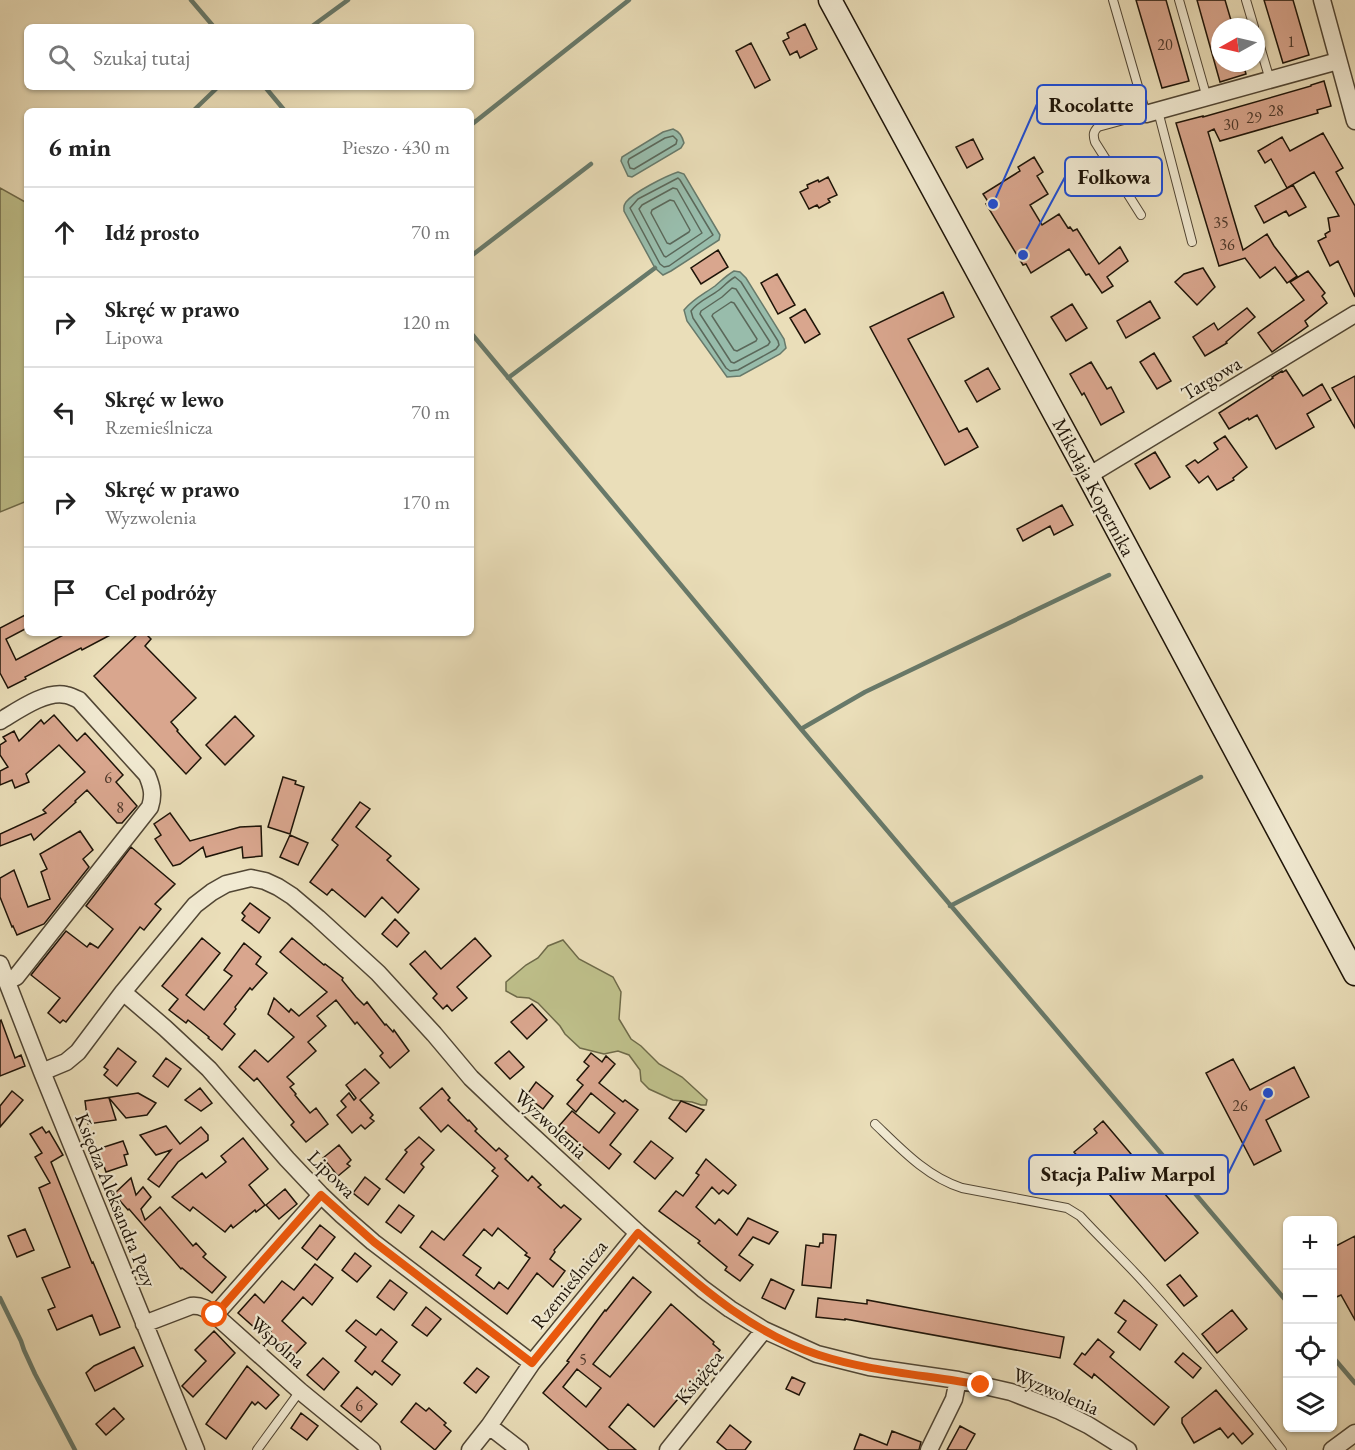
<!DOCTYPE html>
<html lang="pl">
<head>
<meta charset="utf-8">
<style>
  body { margin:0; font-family:"EB Garamond",serif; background:#f2f2f2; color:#222 }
  .controls { position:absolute; right:18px; bottom:18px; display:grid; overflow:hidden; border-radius:9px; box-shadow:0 2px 4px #0004 }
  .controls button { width:54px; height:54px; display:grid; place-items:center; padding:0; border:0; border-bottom:2px solid #e0e0e0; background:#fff; color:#222; font:30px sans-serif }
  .compass { position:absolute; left:1211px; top:18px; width:54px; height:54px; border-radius:50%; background:#fff; box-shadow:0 2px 4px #0004; rotate:262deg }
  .stop { position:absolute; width:18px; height:18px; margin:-14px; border:4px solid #ea580c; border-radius:50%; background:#fff }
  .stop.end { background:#ea580c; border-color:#fff; box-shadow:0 2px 6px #0008 }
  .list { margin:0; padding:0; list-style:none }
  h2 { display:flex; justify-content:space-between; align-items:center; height:78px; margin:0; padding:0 24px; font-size:26px }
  h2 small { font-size:20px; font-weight:400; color:#767676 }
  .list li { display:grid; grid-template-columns:39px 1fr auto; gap:18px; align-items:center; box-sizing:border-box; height:90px; padding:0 24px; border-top:2px solid #e0e0e0 }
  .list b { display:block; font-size:22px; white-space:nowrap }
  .list p { margin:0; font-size:20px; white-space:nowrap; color:#767676 }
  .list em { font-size:20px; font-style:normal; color:#767676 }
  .icon { flex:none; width:33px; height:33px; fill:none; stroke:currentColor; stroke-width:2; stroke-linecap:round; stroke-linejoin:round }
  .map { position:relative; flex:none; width:1355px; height:1450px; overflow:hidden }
  .search { position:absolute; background:#fff; box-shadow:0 2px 4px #0004; left:24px; top:24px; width:450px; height:66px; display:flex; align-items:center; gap:15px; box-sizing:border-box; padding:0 21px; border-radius:9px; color:#767676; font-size:22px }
  .panel { position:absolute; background:#fff; box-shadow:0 2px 4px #0004; left:24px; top:108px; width:450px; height:528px; border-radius:9px }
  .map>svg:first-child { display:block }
  .green { fill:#bebf8a; stroke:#6e6a49; stroke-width:1.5 }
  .water { fill:#98bcab; stroke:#67796a; stroke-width:1.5 }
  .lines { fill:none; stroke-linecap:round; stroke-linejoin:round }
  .shore { stroke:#5b685a; stroke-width:1.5 }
  .stream { stroke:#67796a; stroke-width:4.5 }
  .building { fill:#d9a68e; stroke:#1e1408; stroke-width:1.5; fill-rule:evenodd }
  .service-casing { stroke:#514634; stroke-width:10 }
  .minor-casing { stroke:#514634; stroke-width:19 }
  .secondary-casing { stroke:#1e1408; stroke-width:25 }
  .service { stroke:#f1ead2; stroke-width:8 }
  .minor { stroke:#f1ead2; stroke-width:16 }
  .secondary { stroke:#f1ead2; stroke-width:22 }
  .route { stroke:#ea580c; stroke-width:8 }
  .labels { text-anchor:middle; stroke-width:4.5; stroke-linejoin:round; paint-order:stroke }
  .number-label { font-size:16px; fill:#4d382a }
  .street-label { font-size:20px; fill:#1e1408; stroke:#f1ead2 }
  .leader { fill:none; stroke:#1d4ed8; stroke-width:2 }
  .callout-dot { fill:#1d4ed8; stroke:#f1ead2; stroke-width:2 }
  .callout { fill:#f1ead2; stroke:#1d4ed8; stroke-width:2 }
  .callout-label { font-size:21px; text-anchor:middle; font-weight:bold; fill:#1e1408 }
</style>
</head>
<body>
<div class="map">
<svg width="1355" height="1450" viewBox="0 0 1355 1450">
  <rect width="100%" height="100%" fill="#eadeb9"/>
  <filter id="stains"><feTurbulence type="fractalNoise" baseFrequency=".00333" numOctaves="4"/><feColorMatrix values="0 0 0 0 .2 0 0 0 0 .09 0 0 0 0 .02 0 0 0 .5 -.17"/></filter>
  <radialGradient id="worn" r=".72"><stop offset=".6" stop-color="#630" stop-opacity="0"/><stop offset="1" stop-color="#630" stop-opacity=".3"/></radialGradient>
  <path class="green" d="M0,188L27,203V501L0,512Z
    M563,940L579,959L613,977L621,992L619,1019L631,1039L641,1046L659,1064L682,1077L707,1100L706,1105H701L692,1102L673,1100L649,1089L641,1081L640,1070L629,1055L618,1051L604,1054L580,1048L565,1034L560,1026L538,1003L529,998L517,997L506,991V982L526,965L538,958L548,946Z"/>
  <path class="water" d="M673,129C680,132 682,136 684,143L681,148L632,177L628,176L621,161L622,157L663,132Z
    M678,172L684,174L720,235L719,240L671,271L663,275L655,268L624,211C624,206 623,206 626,202C634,192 666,176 678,172Z
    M734,271L740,272L746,278L784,339L786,348L780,354L740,376L727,377L687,321L684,310C693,299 704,294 715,286C722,280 727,275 734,271Z"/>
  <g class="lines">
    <path class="shore" d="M673,136L677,140L676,144L634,169L630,168L628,162L629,159L665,138Z
      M678,178L680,180L713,235L669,266L664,267L660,264L630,208L638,199Z
      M673,188L677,189L702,233L666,257L664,256L639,209L642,205Z
      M670,200L674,201L690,230L689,232L670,244L667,243L651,213L652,210Z
      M735,277L741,282L778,341L779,345L776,349L738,370L730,371L726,368L693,318L691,311C698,301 710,297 719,290C724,286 728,281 735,277Z
      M732,288L736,289L770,342L768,345L734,363L731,362L700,314L701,311L722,297Z
      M731,302L734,303L757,339L756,341L737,351L734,350L712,316L713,314Z"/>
    <path class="stream" d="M191,0L214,27
      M311,27L348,0
      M265,87L285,111
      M193,111L218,87
      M471,125L629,0
      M471,256L591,164
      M471,333L801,729L1288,1303
      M508,378L655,268
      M801,729L865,692L1109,575
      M950,906L1201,777
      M0,1298L21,1341L24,1350L35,1374L75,1450
      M1332,1356L1355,1383"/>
  </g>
  <path class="building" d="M1136,0H1166L1189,81L1162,88Z
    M1197,0H1225L1233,27H1220V63H1243L1246,74L1220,82Z
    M1264,0H1293L1309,55L1283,63Z
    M805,24L817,49L800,58L797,51L790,55L783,41L789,38L787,33Z
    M751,43L770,80L755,88L736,51Z
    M1324,81L1331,106L1317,110L1318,113L1220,141L1214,129L1208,132L1243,250L1267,234L1274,246L1297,276L1287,283L1275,267L1260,278L1245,258L1219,266L1176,123L1203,116V117L1311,86V85Z
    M1323,133L1343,168L1336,172L1355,206V297L1338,261L1330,266L1318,241L1326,237L1325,234L1330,231L1328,218L1339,216L1314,172L1287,188L1271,159L1265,163L1258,151L1282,137L1290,151Z
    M973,139L983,159L967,168L956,147Z
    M1034,157L1043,172L1037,176L1048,194L1030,205L1042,225L1059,214L1068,228L1070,227L1073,231L1077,229L1099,264L1120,247L1128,261L1107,277L1113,286L1102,293L1089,274L1086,275L1069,249L1031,273L1026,264L1023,265L986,204L989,203L983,194L1020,171L1018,167Z
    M828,177L837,195L828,199L830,202L819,208L817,205L809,209L800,192L808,188L807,185L818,180L819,182Z
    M1293,185L1306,207L1289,216L1286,211L1264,223L1255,206Z
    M718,250L728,267L701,284L691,268Z
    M1203,268L1215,287L1197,305L1175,282L1184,274Z
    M1308,271L1325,293L1322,296L1327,303L1305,321L1308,326L1272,352L1258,333L1304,300L1290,282Z
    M777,274L795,305L778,314L761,283Z
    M943,292L954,317L908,339L959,432L967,428L978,447L945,465L870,327Z
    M1150,301L1160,318L1126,338L1117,321Z
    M1072,304L1087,328L1066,341L1051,317Z
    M1247,308L1255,317L1226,342L1227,343L1205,356L1193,337L1214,323L1218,330Z
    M805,309L820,334L805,343L790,318Z
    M1154,353L1171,381L1157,389L1140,362Z
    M1091,362L1107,389L1111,387L1124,412L1101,425L1084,393L1082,395L1070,374Z
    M988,368L1000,389L977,402L965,381Z
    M1286,370L1303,396L1322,384L1331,400L1307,414L1314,427L1276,449L1257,415L1249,420L1248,418L1229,429L1219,413L1273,378L1272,377L1282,371L1283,372Z
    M1355,376V428L1332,388Z
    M1225,436L1247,467L1233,478L1234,480L1217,490L1208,476L1199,483L1186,466L1195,460L1198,463L1218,449L1214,443Z
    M1155,452L1170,477L1150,489L1135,464Z
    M1062,505L1073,525L1054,535L1050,526L1023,541L1017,529Z
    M27,614V628L6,639L16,660L67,633H114L82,650L81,648L25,677L26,679L8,688L0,673V628Z
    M139,633H145L151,639L145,646L196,698L171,722L178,730L177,731L201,758L186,774L94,676Z
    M54,715L77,741L85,733L95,744L123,775L116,782L137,806L122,823H117L87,790L75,801L76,802L34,840L31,834L0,846V834L46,813L43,810L85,772L59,745L26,774L29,782L15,788L12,780L0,785V771L8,767L0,755V745L6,741L3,737L14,731L19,741L41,720L44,724Z
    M235,716L254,736L225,765L206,745Z
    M283,777L296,781L295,784L304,787L290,834L268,827Z
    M360,802L370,809L356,827L391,856L387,860L419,889L398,913L382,897L365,917L332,889L327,895L310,882L338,845L332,840Z
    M170,813L190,841L240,827L261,826L262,856L243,858L242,847L206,857L203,847L180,864L173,866L155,839L161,835L154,824Z
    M80,831L93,850L83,859L89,867L44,924L17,935L13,926L12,927L0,897V878L14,870L28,907L50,899L41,872L47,869L40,854Z
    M290,835L308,843L298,865L280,857Z
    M131,847L175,884L155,904L161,909L144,930L140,927L66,1022L63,1020L60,1023L48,1013L60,998L31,975L66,931L87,947L90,943L98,948L113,929L86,906Z
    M250,903L270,918L259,933L242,920L245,916L242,913Z
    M395,919L409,933L397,947L382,934Z
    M202,938L220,953L186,995L204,1010L232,976L224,970L244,943L261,957L256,964L267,973L252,990L250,988L235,1007L236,1009L224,1024L235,1034L222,1050L208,1038L209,1037L188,1020L186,1023L169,1010L178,999L162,986Z
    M292,938L324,965L325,964L343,978L342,980L356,997L364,1005L367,1002L385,1025L386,1024L393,1032L394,1030L409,1051L390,1068L380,1056L383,1053L357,1022L355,1024L336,1000L317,1016L326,1026L308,1042L316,1051L287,1077L294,1084L290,1087L296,1094L295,1095L310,1113L316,1108L328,1124L306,1142L291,1125L294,1122L257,1078L254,1081L239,1067L255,1050L268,1062L294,1037L268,1014L274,998L289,1012L291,1009L299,1016L327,992L280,952Z
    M475,938L491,956L457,987L467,998L452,1011L447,1005L443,1009L433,998L437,994L410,964L425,951L441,969Z
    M532,1004L547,1020L527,1039L511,1022Z
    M1,1020L15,1058L21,1055L25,1066L0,1076V1021Z
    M118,1048L136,1062L117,1086L104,1075L108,1070L104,1067Z
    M509,1051L524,1067L510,1079L495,1063Z
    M591,1053L602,1062L606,1056L615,1064L599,1083L623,1102L625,1100L638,1110L610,1145L621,1154L609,1169L559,1126L572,1111L599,1133L615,1113L591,1093L576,1112L567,1104L583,1085L577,1080L589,1066L584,1062Z
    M166,1058L181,1069L168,1087L153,1076Z
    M1233,1059L1250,1090L1294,1067L1309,1097L1266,1120L1281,1151L1254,1165L1206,1073Z
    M365,1069L379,1083L360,1100L373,1115L370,1118L374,1121L365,1129L361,1125L352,1133L337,1115L346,1107L341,1101L349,1093L354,1100L356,1098L346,1085Z
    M536,1082L553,1096L543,1109L526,1096Z
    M200,1088L212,1103L201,1111L185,1100Z
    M442,1088L450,1098L448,1100L468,1121L469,1120L477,1129L475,1131L496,1151L499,1148L508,1156L505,1159L528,1181L532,1176L541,1185L538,1187L561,1208L564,1205L581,1219L554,1250L555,1252L550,1259L565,1271L553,1287L537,1273L507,1314L420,1247L432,1231L444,1240L498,1176L492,1171L495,1168L448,1125L441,1132L420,1108ZM498,1228L527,1253L525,1255L530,1258L508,1289L499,1282L494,1289L476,1275L481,1268L463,1255L484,1229L492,1236Z
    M12,1091L23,1100L0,1127V1106Z
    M138,1093L156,1103L147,1115L126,1118L109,1098L116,1120L88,1124L85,1101Z
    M681,1101L704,1110L686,1132L669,1118Z
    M1103,1121L1198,1233L1165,1261L1074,1152L1097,1133L1094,1129Z
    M166,1126L180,1144L201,1127L208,1135V1140L178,1162L159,1187L148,1179L171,1150L156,1155L140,1135Z
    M42,1127L46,1133L49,1131L63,1155L51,1162L92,1263L93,1262L120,1327L100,1335L92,1315L57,1330L48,1310L55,1307L42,1278L70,1267L39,1188L50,1183L35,1157L42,1153L30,1134Z
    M419,1137L434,1150L421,1164L424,1167L404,1193L386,1179L407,1152L405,1150Z
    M243,1138L268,1169L249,1185L265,1205L256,1212L255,1210L233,1228L231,1225L225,1232L193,1207L190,1211L172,1197L202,1173L206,1178L226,1162L221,1156Z
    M123,1141L128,1154L124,1155L127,1165L106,1172L98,1149Z
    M651,1141L673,1158L655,1179L634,1162Z
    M339,1145L351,1160L347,1164L350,1166L338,1176L323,1158Z
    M706,1159L736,1185L728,1194L723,1190L719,1194L712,1187L696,1207L715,1224L719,1219L737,1235L748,1218L778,1232L769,1244L753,1237L739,1255L753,1265L740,1281L725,1270L727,1267L698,1243L700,1241L659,1211L676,1191L683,1196L699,1175L696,1173Z
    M365,1177L380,1189L368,1205L353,1193Z
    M131,1178L136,1195L143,1187L151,1197L141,1209L145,1220L160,1207L193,1246L196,1243L206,1254L203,1257L226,1277L212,1293L182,1268L181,1269L129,1209L128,1210L114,1194Z
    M285,1189L297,1204L279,1219L266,1205Z
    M399,1205L414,1216L401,1233L386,1222Z
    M320,1225L335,1237L317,1260L302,1248Z
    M25,1229L34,1250L17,1257L8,1236Z
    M823,1234L836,1235L831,1288L802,1285L806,1245L819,1247L820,1243H823Z
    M1355,1236V1320L1341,1295L1332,1299V1248Z
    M355,1253L371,1266L357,1282L342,1270Z
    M315,1264L333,1278L312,1305L303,1297L282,1321L306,1343L290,1360L266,1338L271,1332L261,1325L257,1330L238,1313L255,1294L264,1303L282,1281L294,1290Z
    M1180,1275L1197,1296L1184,1306L1167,1285Z
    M633,1277L651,1292L593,1364L610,1377L671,1304L714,1342L713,1344L720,1350L654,1427L628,1404L609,1427L636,1450H609L543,1393L569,1362L567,1361L605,1310L606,1311ZM577,1369L601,1388L586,1407L563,1387Z
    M771,1279L794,1290L785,1309L762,1298Z
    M390,1280L407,1293L394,1310L377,1297Z
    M818,1298L867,1304V1300L1064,1337L1060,1358L845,1319V1320L816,1317Z
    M1124,1300L1157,1325L1140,1350L1118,1332L1126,1321L1115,1313Z
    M426,1307L441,1319L427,1336L412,1325Z
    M1232,1310L1247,1329L1217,1353L1202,1334Z
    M356,1320L376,1335L381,1329L397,1342L382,1361L400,1375L392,1385L375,1371L372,1375L355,1361L366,1347L346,1331Z
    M214,1331L235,1353L193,1397L182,1386L206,1361L195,1350Z
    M1098,1339L1114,1352L1110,1357L1169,1407L1154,1425L1094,1374L1092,1378L1074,1364L1082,1353L1085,1355Z
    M134,1347L143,1366L95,1391L86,1373L94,1366Z
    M1183,1353L1201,1368L1193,1378L1175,1362Z
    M323,1358L339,1372L324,1390L307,1375Z
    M247,1366L279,1395L266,1409L258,1402L255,1405L252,1402L226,1439L206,1424Z
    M477,1368L489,1377L476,1393L464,1383Z
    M792,1377L805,1383L799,1395L786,1389Z
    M357,1387L377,1404L361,1422L341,1406Z
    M1216,1390L1253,1434L1242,1444L1233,1433L1228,1438L1220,1428L1194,1443L1182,1423V1418Z
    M416,1403L426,1411L429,1408L446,1423L444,1425L451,1431L435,1450L401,1422Z
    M114,1408L124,1419L106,1435L96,1424Z
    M301,1413L318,1426L307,1440L291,1428Z
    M730,1425L751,1442L745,1450H727L717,1442Z
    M960,1426L975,1434L966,1450H947Z
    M892,1431L921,1442L919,1450H854L860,1434L887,1445Z"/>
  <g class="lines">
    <g class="service-casing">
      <path id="service" d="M1113,0L1146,114L1098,127C1093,132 1093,135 1095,142L1141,215
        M1179,0L1207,98
        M1246,0L1254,27
        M1256,33L1270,80
        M1158,111L1192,242
        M875,1124C901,1149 927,1177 962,1188L1067,1208L1080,1216C1102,1240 1126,1262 1147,1286C1195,1339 1239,1394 1282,1450
        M257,1450L300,1391"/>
    </g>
    <g class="minor-casing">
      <path id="minor" d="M1322,0L1355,121
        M1146,114L1338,61
        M1088,476L1355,314
        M0,721C17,711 46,690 66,695C71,696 75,698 79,700L147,775C152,787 154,795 150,807L16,977L7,981
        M0,964L42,1072L196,1450
        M123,992L165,1028L209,1069L287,1159L321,1195L342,1215L373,1242L532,1363
        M42,1072L66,1062L78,1052L123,992L195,905L212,892L226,884L251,878L265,881L278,887L292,896L318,918L378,973L434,1034L471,1078L512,1117L638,1233L703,1289L730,1309L764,1330L817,1354L869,1367L958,1380L1011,1392L1060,1411L1088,1425L1128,1450
        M215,1315L321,1195
        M144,1324L191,1306C201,1305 207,1309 215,1315L300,1391L372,1450
        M489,1426L520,1450
        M470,1450L489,1426L532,1363L638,1233
        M668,1450L764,1330
        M929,1450L954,1399L958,1380
        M1332,1450L1355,1433"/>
    </g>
    <g class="secondary-casing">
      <path id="secondary" d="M830,0L1090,479L1355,974"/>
    </g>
    <use href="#service" class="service"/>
    <use href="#minor" class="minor"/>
    <use href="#secondary" class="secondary"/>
  </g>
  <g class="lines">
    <path class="route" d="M215,1315L321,1195L374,1242L532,1363L638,1233C693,1280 748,1332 819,1355C871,1372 927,1375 981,1385"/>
  </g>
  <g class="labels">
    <g class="number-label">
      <text x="1291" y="47">1</text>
      <text x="1165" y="50">20</text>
      <text x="1276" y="116">28</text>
      <text x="1254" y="123">29</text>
      <text x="1231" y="130">30</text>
      <text x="1221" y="228">35</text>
      <text x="1227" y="250">36</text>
      <text x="108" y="783">6</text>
      <text x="120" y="813">8</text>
      <text x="1240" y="1111">26</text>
      <text x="583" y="1365">5</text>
      <text x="359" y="1411">6</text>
    </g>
    <g class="street-label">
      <text transform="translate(1211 378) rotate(-31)" y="7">Targowa</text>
      <text transform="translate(1094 487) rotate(62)" y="7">Mikołaja Kopernika</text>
      <text transform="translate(551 1124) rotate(43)" y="7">Wyzwolenia</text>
      <text transform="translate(332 1174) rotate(45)" y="7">Lipowa</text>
      <text transform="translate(116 1200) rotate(68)" y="7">Księdza Aleksandra Pęzy</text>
      <text transform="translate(569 1284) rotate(-51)" y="7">Rzemieślnicza</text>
      <text transform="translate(278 1342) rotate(42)" y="7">Wspólna</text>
      <text transform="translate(699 1377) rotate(-51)" y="7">Książęca</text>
      <text transform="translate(1056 1391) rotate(23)" y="7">Wyzwolenia</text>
    </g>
  </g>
  <path class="leader" d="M993 204L1037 104M1023 255L1065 177M1268 1093L1228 1174"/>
  <g class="callout-dot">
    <circle cx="993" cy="204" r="6"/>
    <circle cx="1023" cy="255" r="6"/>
    <circle cx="1268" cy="1093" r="6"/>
  </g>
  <g class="callout">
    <rect x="1037" y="85" width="109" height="39" rx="6"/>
    <rect x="1065" y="157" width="97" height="39" rx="6"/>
    <rect x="1029" y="1155" width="199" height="39" rx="6"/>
  </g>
  <g class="callout-label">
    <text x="1091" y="112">Rocolatte</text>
    <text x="1114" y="184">Folkowa</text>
    <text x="1128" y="1181">Stacja Paliw Marpol</text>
  </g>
  <rect width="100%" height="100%" filter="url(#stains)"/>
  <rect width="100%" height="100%" fill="url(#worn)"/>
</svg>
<div class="controls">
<button>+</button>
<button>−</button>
<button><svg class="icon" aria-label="locate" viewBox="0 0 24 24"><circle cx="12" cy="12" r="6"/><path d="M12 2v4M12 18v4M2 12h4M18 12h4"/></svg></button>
<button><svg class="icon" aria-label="layers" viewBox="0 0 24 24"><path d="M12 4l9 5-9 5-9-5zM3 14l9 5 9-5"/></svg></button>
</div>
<svg class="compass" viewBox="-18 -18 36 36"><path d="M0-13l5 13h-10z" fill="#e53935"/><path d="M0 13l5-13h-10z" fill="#767676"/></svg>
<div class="stop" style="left:215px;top:1315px"></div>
<div class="stop end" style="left:981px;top:1385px"></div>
<div class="search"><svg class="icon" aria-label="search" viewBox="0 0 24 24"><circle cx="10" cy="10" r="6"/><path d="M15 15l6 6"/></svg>Szukaj tutaj</div>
<section class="panel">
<h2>6 min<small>Pieszo · 430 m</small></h2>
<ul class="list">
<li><svg class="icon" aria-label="ahead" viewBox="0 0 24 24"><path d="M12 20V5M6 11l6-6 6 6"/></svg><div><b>Idź prosto</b></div><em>70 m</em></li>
<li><svg class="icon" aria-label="right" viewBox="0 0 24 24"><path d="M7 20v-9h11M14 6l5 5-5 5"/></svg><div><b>Skręć w prawo</b><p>Lipowa</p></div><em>120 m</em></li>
<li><svg class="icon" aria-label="left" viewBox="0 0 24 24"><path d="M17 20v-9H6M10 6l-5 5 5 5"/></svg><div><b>Skręć w lewo</b><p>Rzemieślnicza</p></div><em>70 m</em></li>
<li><svg class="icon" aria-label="right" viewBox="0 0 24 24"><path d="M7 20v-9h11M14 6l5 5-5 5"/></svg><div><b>Skręć w prawo</b><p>Wyzwolenia</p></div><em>170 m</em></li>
<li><svg class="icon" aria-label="arrive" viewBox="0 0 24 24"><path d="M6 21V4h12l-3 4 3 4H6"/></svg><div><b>Cel podróży</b></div></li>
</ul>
</section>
</div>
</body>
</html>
